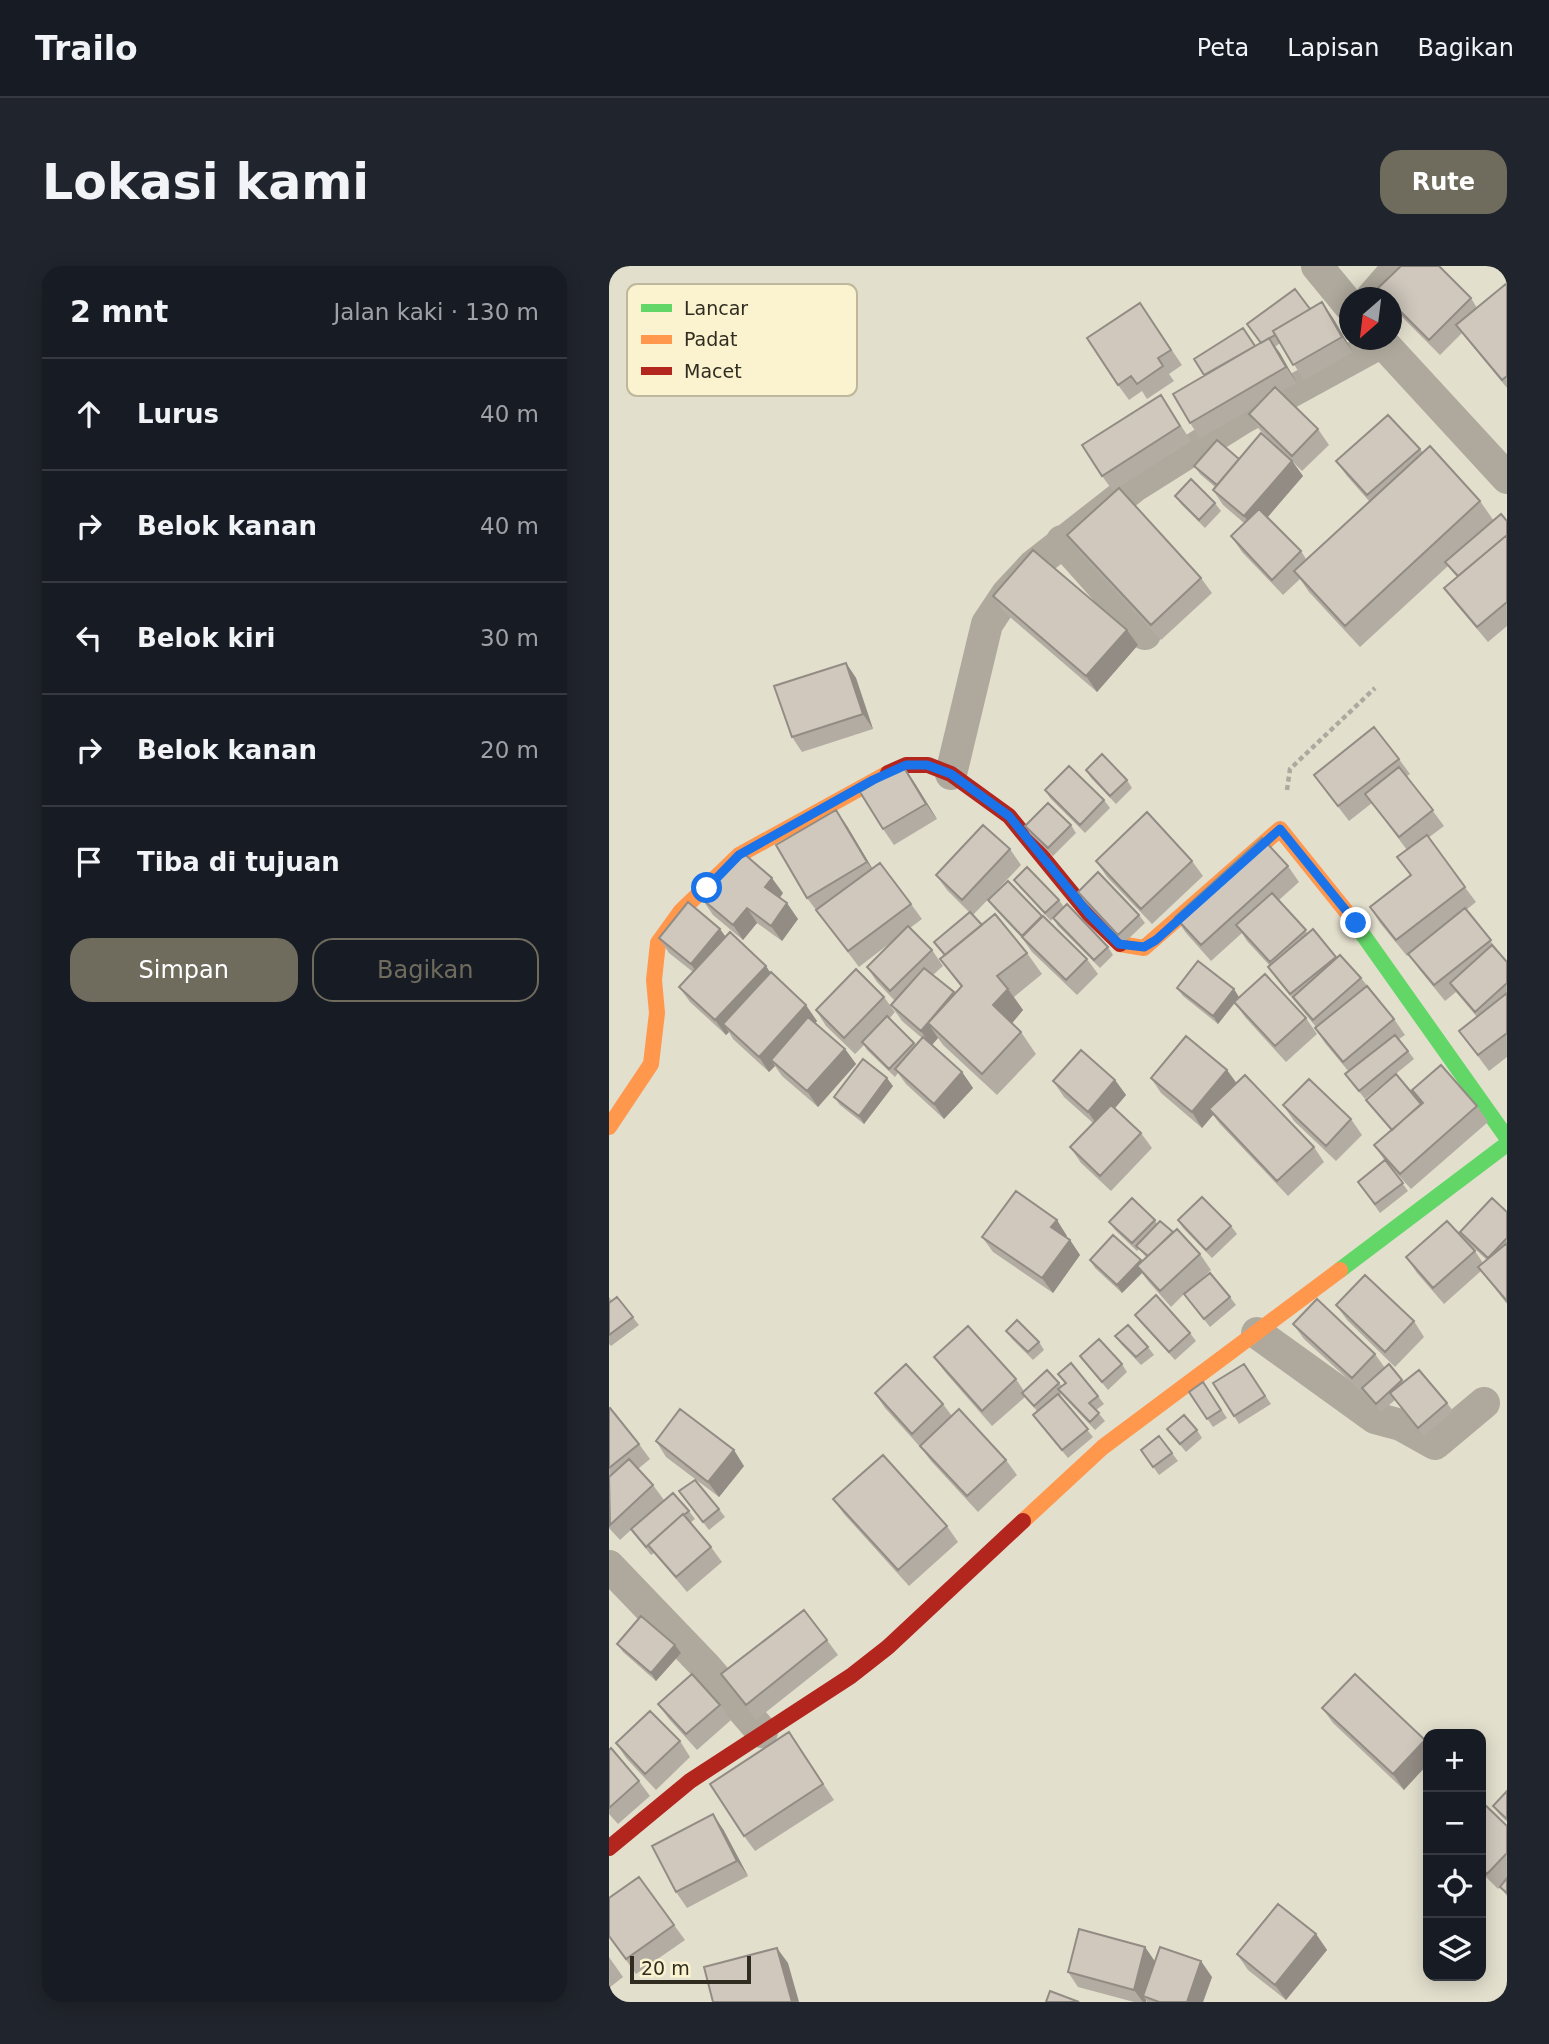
<!DOCTYPE html>
<html lang="id">
<head>
<meta charset="utf-8">
<style>
  body { margin:0; font-family:"DejaVu Sans",sans-serif; background:#20242c; color:#f1f3f6 }
  .controls { position:absolute; right:21px; bottom:21px; display:grid; overflow:hidden; border-radius:14px; box-shadow:0 4px 18px #0003 }
  .controls button { width:63px; height:63px; display:grid; place-items:center; padding:0; border:0; border-bottom:2px solid #363941; background:#171b24; color:#f1f3f6; font:35px sans-serif }
  .compass { position:absolute; left:730px; top:21px; width:63px; height:63px; border-radius:50%; background:#171b24; box-shadow:0 4px 18px #0003; rotate:208deg }
  .scale { position:absolute; left:21px; bottom:18px; width:121px; box-sizing:border-box; padding-left:7px; border:4px solid #302d20; border-top:0; font-size:19px; line-height:24px; white-space:nowrap; color:#302d20; -webkit-text-stroke:5px #fbf2d0; paint-order:stroke }
  .stop { position:absolute; width:21px; height:21px; margin:-16px; border:5px solid #1a73e8; border-radius:50%; background:#fff }
  .stop.end { background:#1a73e8; border-color:#fff; box-shadow:0 2px 7px #0008 }
  .list { margin:0; padding:0; list-style:none }
  h2 { display:flex; justify-content:space-between; align-items:center; height:91px; margin:0; padding:0 28px; font-size:30px }
  h2 small { font-size:23px; font-weight:400; color:#9ea1a6 }
  .list li { display:grid; grid-template-columns:46px 1fr auto; gap:21px; align-items:center; box-sizing:border-box; height:112px; padding:0 28px; border-top:2px solid #363941 }
  .list b { display:block; font-size:26px; white-space:nowrap }
  .list em { font-size:23px; font-style:normal; color:#9ea1a6 }
  .actions { display:flex; gap:14px; padding:21px 28px }
  .actions a { flex:1; padding:16px 0; border:2px solid #6f6b5d; border-radius:21px; text-align:center; font-size:24px; color:#6f6b5d }
  .actions .main { background:#6f6b5d; color:#fff }
  .icon { flex:none; width:38px; height:38px; fill:none; stroke:currentColor; stroke-width:2; stroke-linecap:round; stroke-linejoin:round }
  .map { position:relative; flex:none; width:898px; height:1736px; overflow:hidden; border-radius:21px }
  header { display:flex; align-items:center; gap:42px; box-sizing:border-box; height:98px; padding:0 35px; background:#171b24; border-bottom:2px solid #363941 }
  header strong { font-size:33px }
  nav { display:flex; gap:38px; margin-inline-start:auto; font-size:24px }
  .intro { display:flex; align-items:center; justify-content:space-between; box-sizing:border-box; height:168px; padding:0 42px }
  h1 { margin:0; font-size:49px }
  .button { padding:18px 32px; border-radius:21px; background:#6f6b5d; color:#fff; font-size:24px; font-weight:700 }
  main { display:flex; gap:42px; padding:0 42px }
  aside { flex:1; background:#171b24; border-radius:21px; box-shadow:0 4px 18px #0003 }
  .map>svg:first-child { display:block }
  .lines { fill:none; stroke-linecap:round; stroke-linejoin:round }
  .path { stroke:#aea99e; stroke-width:4.5; stroke-dasharray:5 3.5; stroke-linecap:butt }
  .street { stroke:#afa99d; stroke-width:32 }
  .fast { stroke:#63d668; stroke-width:16 }
  .slow { stroke:#ff974d; stroke-width:16 }
  .jam { stroke:#b3261e; stroke-width:16 }
  .wall { fill:#b3aca3 }
  .shaded-wall { fill:#928c84 }
  .building { fill:#d0c8bd; stroke:#928c84; stroke-width:2 }
  .route { stroke:#1a73e8; stroke-width:9 }
  .key { fill:#fbf2d0; stroke:#beb79b; stroke-width:2 }
  .key-label { font-size:19px; fill:#302d20 }
</style>
</head>
<body>
<header>
<strong>Trailo</strong>
<nav><a>Peta</a><a>Lapisan</a><a>Bagikan</a></nav>
</header>
<div class="intro"><h1>Lokasi kami</h1><a class="button">Rute</a></div>
<main>
<aside>
<h2>2 mnt<small>Jalan kaki · 130 m</small></h2>
<ul class="list">
<li><svg class="icon" aria-label="ahead" viewBox="0 0 24 24"><path d="M12 20V5M6 11l6-6 6 6"/></svg><div><b>Lurus</b></div><em>40 m</em></li>
<li><svg class="icon" aria-label="right" viewBox="0 0 24 24"><path d="M7 20v-9h11M14 6l5 5-5 5"/></svg><div><b>Belok kanan</b></div><em>40 m</em></li>
<li><svg class="icon" aria-label="left" viewBox="0 0 24 24"><path d="M17 20v-9H6M10 6l-5 5 5 5"/></svg><div><b>Belok kiri</b></div><em>30 m</em></li>
<li><svg class="icon" aria-label="right" viewBox="0 0 24 24"><path d="M7 20v-9h11M14 6l5 5-5 5"/></svg><div><b>Belok kanan</b></div><em>20 m</em></li>
<li><svg class="icon" aria-label="arrive" viewBox="0 0 24 24"><path d="M6 21V4h12l-3 4 3 4H6"/></svg><div><b>Tiba di tujuan</b></div></li>
</ul>
<div class="actions"><a class="main">Simpan</a><a>Bagikan</a></div>
</aside>
<div class="map">
<svg width="898" height="1736" viewBox="0 0 898 1736">
  <rect width="100%" height="100%" fill="#e3dfcd"/>
  <g class="lines">
    <path class="path" d="M678,524L681,503L766,422"/>
    <path class="street" d="M708,0L740,39
      M762,32L790,0
      M771,74L898,212
      M453,275L536,368
      M342,508L378,358L398,328L425,299L526,220L634,152L773,76
      M648,1067L766,1152L792,1159L826,1178L875,1137
      M0,1300L96,1400L153,1466"/>
    <path class="fast" d="M740,649L898,872
      M731,1004L898,878"/>
    <path class="slow" d="M511,678L535,682L671,563L740,649
      M0,861L42,798L48,747L45,714L49,677L72,645L130,589L279,507
      M414,1255L494,1181L731,1004"/>
    <path class="jam" d="M279,507L297,499H319L342,508L400,550L480,648L511,678
      M0,1582L81,1515L242,1410L279,1381L414,1255"/>
  </g>
  <path class="wall" d="M898,17V122L853,67L831,89L782,40V32H776L769,22L862,32L868,42Z
    M713,36L724,52L744,86L695,114L671,77L666,81L688,117L671,126L709,163L720,179L693,205L684,196L694,210L658,251L692,285L697,293L760,235L738,210L727,195L811,183L814,187L871,235L885,255H898V360L879,376L846,337L835,322L848,311L839,300L751,381L700,326L691,313L674,329L633,286L622,270L635,257L614,239L604,224L606,221L591,208L585,200L630,193L679,192L650,163L640,148L647,140L591,172L581,157L646,80Z
    M531,37L573,99L560,108L565,115L538,133L533,125L520,134L509,119Z
    M552,129L582,175L504,225L493,210Z
    M566,230L606,237L612,245L596,262L572,238Z
    M458,269L592,312L603,327L552,374L469,285Z
    M384,330L518,364L529,379L488,426L395,346Z
    M237,397L247,412L264,463L193,486L183,471Z
    M790,493L801,508L798,510L835,560L819,572L867,636L857,644L898,696V791L880,805L850,765L868,751L847,726L836,735L810,703L800,688L798,690L771,657L761,641L801,609L788,591L798,584L763,537L740,555L705,509Z
    M294,500L305,516L328,553L285,579L274,563Z
    M477,504L518,514L523,522L507,538L482,512Z
    M436,524L495,534L501,542L476,567L441,532Z
    M462,559L467,567L444,590L421,568L416,560Z
    M238,560L263,602L302,638L313,653L301,662L323,684L334,700L324,709L346,728L352,721L331,693L335,689L325,676L360,646L338,624L327,609L401,583L412,599L364,649L373,659L418,687L433,708L405,731L414,744L403,757L412,766L427,788L388,829L334,779L329,772L323,779L353,806L364,822L335,853L297,818L289,807L286,811L258,784L255,779L246,788L217,760L207,744L275,731L286,746L280,753L307,779L313,772L293,755L282,739L286,735L268,716L258,701L285,674L250,701L198,632Z
    M487,595H583L594,610L543,658L498,611Z
    M679,600L690,616L670,634L699,668L704,663L728,692L752,712L785,753L796,769L790,773L805,793L756,833L736,808L740,806L716,777L706,762L707,761L670,716L659,701L661,700L638,675L633,667L602,695L577,667L566,651Z
    M405,614L450,634L455,641L499,681L504,689L491,702L449,660L444,652L442,655L411,622Z
    M469,626L530,649L536,657L515,677L474,634Z
    M174,627L171,632L189,653L173,675L148,657L134,674L104,649L93,633Z
    M379,634L433,650L478,693L489,708L468,729L423,686L413,672L385,642Z
    M111,663L116,671L162,707L208,755L206,757L236,783L247,798L209,841L173,810L166,800L160,806L124,773L120,766L117,769L81,736L70,721L84,706L60,687L50,672Z
    M568,722L630,732L697,752L708,768L677,796L636,751L626,737L609,758L574,730Z
    M618,804L627,817L705,881L715,896L679,930L611,858L604,849L593,862L552,827L542,812Z
    M506,814L517,829L506,842L532,867L543,882L502,925L472,897L461,881L484,857L455,831L444,815Z
    M284,820L255,858L231,839L225,831Z
    M803,824L868,840L879,856L802,923L781,900L799,925L771,947L749,916L776,895L765,879L782,864L757,834L812,837Z
    M674,839L742,853L753,869L727,895L685,855Z
    M898,946V1038L872,1005L835,1038L808,1007L797,991L866,985L874,997L878,994L856,974L851,966Z
    M546,954L548,958L564,966L591,988L602,1004L577,1027L621,1031L627,1039L601,1061L575,1028L562,1041L539,1015L533,1007L513,1027L486,1002L481,994L533,995L537,991L530,983L528,985L506,964L500,956Z
    M569,954L622,960L628,968L603,992L574,962Z
    M458,970L457,971L461,974L471,989L444,1027L384,986L373,971Z
    M0,1031L3,1035L8,1031L30,1059L2,1080L0,1078Z
    M727,1039L805,1055L815,1071L786,1101L738,1054Z
    M526,1049L581,1067L587,1075L566,1094L532,1057Z
    M684,1058L766,1088L776,1102L780,1098L795,1116L838,1137L844,1145L815,1170L786,1134L772,1146L755,1125L754,1127L695,1073Z
    M397,1065L430,1076L435,1084L424,1094L403,1073Z
    M506,1070L539,1081L545,1089L532,1099L512,1078Z
    M471,1090L513,1098L518,1106L499,1124Z
    M325,1091L407,1113L415,1125L450,1117L453,1120L456,1118L449,1108L489,1130L495,1138L487,1144L496,1155L486,1164L452,1128L450,1130L484,1171L459,1192L430,1157L424,1149L428,1145L416,1131L383,1160L336,1106Z
    M635,1098L662,1138L630,1158L625,1150Z
    M594,1116L618,1152L604,1161L580,1126Z
    M266,1127L334,1138L343,1150L397,1194L408,1209L369,1246L322,1195L313,1183L276,1142Z
    M0,1143L30,1178L41,1193L29,1203L44,1219L55,1234L80,1245L86,1253L81,1257L102,1281L113,1296L78,1326L45,1287L42,1289L22,1264L11,1274L0,1262Z
    M558,1163L588,1164L593,1172L577,1186Z
    M550,1170L569,1195L550,1209L532,1184Z
    M47,1175L135,1200L110,1231L57,1191Z
    M70,1225L110,1243L116,1251L100,1264Z
    M224,1233L338,1260L349,1276L300,1320L235,1248Z
    M218,1374L229,1389L147,1454L112,1408Z
    M8,1378L66,1379L72,1387L47,1415L14,1386Z
    M49,1438L111,1439L122,1454L88,1484L60,1453Z
    M713,1442L819,1478L795,1524L724,1457Z
    M71,1475L81,1491L47,1524L17,1492L7,1477Z
    M191,1482L225,1534L146,1585L135,1570Z
    M0,1484L30,1515L41,1530L9,1558L0,1548Z
    M898,1525V1556L890,1548L884,1540Z
    M872,1535L898,1560V1630L891,1621L889,1623L872,1606Z
    M114,1563L139,1610L78,1642L67,1626Z
    M30,1611L76,1674L27,1708L0,1670Z
    M707,1668L718,1684L677,1734L639,1704L628,1688Z
    M536,1681L546,1696L603,1711L594,1736H538L537,1734V1736H525L469,1721L459,1706Z
    M0,1691L14,1711L0,1722Z"/>
  <path class="shaded-wall" d="M713,36L724,52L744,86L733,71Z
    M660,72L671,87L688,117L677,101Z
    M683,195L694,210L646,266L635,250Z
    M518,364L529,379L488,426L477,410Z
    M237,397L247,412L264,463L254,448Z
    M294,500L305,516L328,553L317,538Z
    M227,544L238,560L269,612L258,596Z
    M163,612L174,627L167,636L156,621Z
    M178,637L189,653L173,675L162,660Z
    M138,642L148,657L134,674L124,659Z
    M111,663L122,678L92,713L82,698Z
    M157,700L167,715L114,758L120,766L117,769L106,754Z
    M399,723L414,744L400,761L384,739Z
    M625,723L630,731L609,758L604,750Z
    M345,726L355,742L319,757L329,772L322,780L312,765Z
    M197,739L208,755L167,799L162,794L166,800L160,806L150,791Z
    M236,783L247,798L209,841L198,825Z
    M618,804L629,819L600,843L604,849L593,862L583,846Z
    M353,806L364,822L335,853L325,838Z
    M278,812L284,820L255,858L250,850Z
    M506,814L517,829L490,861L479,846Z
    M448,954L458,970L453,977L442,961Z
    M461,974L471,989L444,1027L433,1012Z
    M532,994L537,1002L528,1000L533,1007L513,1027L508,1019Z
    M125,1184L135,1200L110,1231L99,1216Z
    M66,1379L72,1387L47,1415L42,1407Z
    M816,1474L819,1478V1498L795,1524L784,1508Z
    M104,1548L114,1563L139,1610L128,1595Z
    M707,1668L718,1684L677,1734L666,1719Z
    M536,1681L547,1697L534,1730L537,1734V1736H534L525,1724Z
    M168,1682L179,1697L190,1736H183Z
    M592,1695L603,1711L594,1736H578Z"/>
  <path class="building" d="M792,0H830L862,32L820,74L782,36V32H778L769,22Z
    M898,17V110L893,114L847,59Z
    M686,23L701,43L664,65L666,69L652,77L638,58Z
    M713,36L733,71L684,99L664,65Z
    M531,37L562,84L549,92L554,100L528,118L522,110L509,119L478,72Z
    M634,62L646,80L595,109L585,93Z
    M660,72L677,101L581,157L564,128Z
    M666,121L709,163L683,190L640,148Z
    M552,129L571,160L493,210L473,179Z
    M779,149L811,183L758,229L727,195Z
    M652,167L683,195L635,250L604,224Z
    M608,174L630,193L608,219L585,200Z
    M821,180L871,235L736,360L685,305Z
    M582,213L606,237L590,254L566,230Z
    M510,222L592,312L542,359L458,269Z
    M650,243L692,285L663,314L622,270Z
    M892,248L898,255V269L849,310L836,296Z
    M898,269V336L868,361L835,322Z
    M424,284L518,364L477,410L384,330Z
    M237,397L254,448L183,471L165,420Z
    M765,461L790,493L729,540L705,509Z
    M493,488L518,514L501,530L477,504Z
    M294,500L317,538L274,563L251,526Z
    M460,500L495,534L471,559L436,524Z
    M790,501L824,544L790,571L756,528Z
    M439,537L462,559L439,582L416,560Z
    M227,544L258,596L198,632L167,579Z
    M538,546L583,595L532,643L487,595Z
    M374,559L401,583L353,634L327,609Z
    M818,569L856,621L787,674L761,641L802,609L788,591Z
    M653,572L679,600L592,679L566,651Z
    M133,586L163,612L156,621L178,637L162,660L138,642L124,659L93,633Z
    M271,597L302,638L239,685L207,644Z
    M418,601L450,634L436,647L405,614Z
    M489,606L530,649L509,669L469,626Z
    M399,615L433,650L413,670L379,634Z
    M663,627L697,664L661,696L627,659Z
    M79,636L111,663L82,698L50,672Z
    M458,638L499,681L485,694L444,652Z
    M856,642L882,674L825,719L799,688Z
    M361,646L373,659L336,689L325,676Z
    M386,648L418,687L388,710L399,723L384,739L412,766L373,808L319,757L353,720L331,693Z
    M434,650L478,693L457,714L413,671Z
    M299,660L323,684L281,725L258,701Z
    M704,663L727,691L681,728L659,701Z
    M121,666L157,700L106,754L70,721Z
    M883,679L898,696V717L866,746L841,717Z
    M731,689L752,712L704,754L684,731Z
    M589,695L625,723L604,750L568,722Z
    M315,702L345,726L312,765L282,739Z
    M247,703L275,731L235,772L207,744Z
    M162,706L197,739L150,791L114,758Z
    M656,708L697,752L666,780L625,736Z
    M758,720L785,753L734,796L706,762Z
    M898,727V767L869,789L850,765Z
    M278,750L305,777L280,803L253,776Z
    M199,751L236,783L198,825L162,794Z
    M786,769L799,785L750,825L736,808Z
    M577,770L618,804L583,846L542,812Z
    M314,771L353,806L325,838L286,803Z
    M472,784L506,814L479,846L444,815Z
    M254,793L278,812L250,850L225,831Z
    M832,799L868,840L791,908L765,879L814,837L803,824Z
    M787,808L812,838L783,864L757,834Z
    M636,809L705,881L668,915L600,843Z
    M700,813L742,853L717,880L674,839Z
    M502,839L532,867L491,910L461,881Z
    M776,894L794,917L766,938L749,916Z
    M407,925L448,954L442,961L461,974L433,1012L373,971Z
    M593,931L622,960L597,984L569,954Z
    M523,932L546,954L523,977L500,956Z
    M883,932L898,946V972L879,992L851,966Z
    M551,955L564,966L539,990L527,980Z
    M838,955L866,985L824,1022L797,991Z
    M568,963L591,988L551,1025L528,1000Z
    M504,969L532,994L508,1019L481,994Z
    M898,977V1035L869,1001Z
    M601,1007L621,1031L595,1053L575,1028Z
    M756,1009L805,1055L776,1086L727,1039Z
    M547,1029L581,1067L560,1086L526,1049Z
    M8,1031L24,1051L0,1069V1037Z
    M708,1033L766,1088L743,1112L684,1058Z
    M408,1054L430,1076L419,1086L397,1065Z
    M519,1059L539,1081L527,1091L506,1070Z
    M359,1060L407,1113L373,1145L325,1091Z
    M490,1073L513,1098L493,1116L471,1090Z
    M462,1097L489,1130L480,1137L490,1147L481,1156L449,1123L457,1117L449,1108Z
    M297,1098L334,1138L303,1168L266,1127Z
    M635,1098L656,1130L625,1150L604,1117Z
    M780,1098L793,1114L767,1138L753,1122Z
    M438,1104L450,1117L425,1140L413,1127Z
    M810,1104L838,1137L809,1162L781,1127Z
    M594,1116L612,1144L598,1153L580,1126Z
    M449,1128L479,1163L453,1184L424,1149Z
    M1,1142L30,1178L0,1202V1143Z
    M71,1143L125,1184L99,1216L47,1175Z
    M350,1143L397,1194L358,1230L311,1180Z
    M575,1149L588,1164L571,1178L558,1163Z
    M550,1170L563,1187L544,1201L532,1184Z
    M274,1189L338,1260L289,1304L224,1233Z
    M20,1193L44,1219L1,1259L0,1211Z
    M86,1214L110,1243L94,1256L70,1225Z
    M64,1227L80,1245L75,1249L74,1248L37,1281L22,1263Z
    M74,1248L102,1281L67,1311L39,1279Z
    M195,1344L218,1374L137,1439L112,1408Z
    M32,1350L66,1379L42,1407L8,1378Z
    M83,1408L111,1439L77,1468L49,1438Z
    M746,1408L816,1474L784,1508L713,1442Z
    M41,1445L71,1475L36,1508L7,1477Z
    M180,1466L214,1518L135,1570L101,1518Z
    M2,1482L30,1515L0,1542V1484Z
    M898,1525V1553L884,1540Z
    M872,1535L898,1560V1587L878,1608L872,1601Z
    M104,1548L128,1595L67,1626L43,1580Z
    M30,1611L65,1659L17,1693L0,1670V1632Z
    M898,1612V1627L891,1621Z
    M669,1638L707,1668L666,1719L628,1688Z
    M470,1663L536,1681L525,1724L459,1706Z
    M551,1681L592,1695L578,1736H550L534,1730Z
    M168,1682L183,1736H104L95,1701Z
    M441,1725L470,1736H437Z"/>
  <g class="lines">
    <path class="route" d="M98,622L130,589L264,514L297,499H318L342,508L400,550L480,648L510,678L535,681L547,674L671,563L747,657"/>
  </g>
  <rect x="18" y="18" width="230" height="112" rx="10" class="key"/>
  <rect x="32" y="38" width="31" height="8" fill="#63d668"/>
  <rect x="32" y="69" width="31" height="9" fill="#ff974d"/>
  <rect x="32" y="101" width="31" height="8" fill="#b3261e"/>
  <g class="key-label">
    <text x="75" y="49">Lancar</text>
    <text x="75" y="80">Padat</text>
    <text x="75" y="112">Macet</text>
  </g>
</svg>
<div class="controls">
<button>+</button>
<button>−</button>
<button><svg class="icon" aria-label="locate" viewBox="0 0 24 24"><circle cx="12" cy="12" r="6"/><path d="M12 2v4M12 18v4M2 12h4M18 12h4"/></svg></button>
<button><svg class="icon" aria-label="layers" viewBox="0 0 24 24"><path d="M12 4l9 5-9 5-9-5zM3 14l9 5 9-5"/></svg></button>
</div>
<svg class="compass" viewBox="-18 -18 36 36"><path d="M0-13l5 13h-10z" fill="#e53935"/><path d="M0 13l5-13h-10z" fill="#9ea1a6"/></svg>
<div class="scale">20 m</div>
<div class="stop" style="left:98px;top:622px"></div>
<div class="stop end" style="left:747px;top:657px"></div>
</div>
</main>
</body>
</html>
